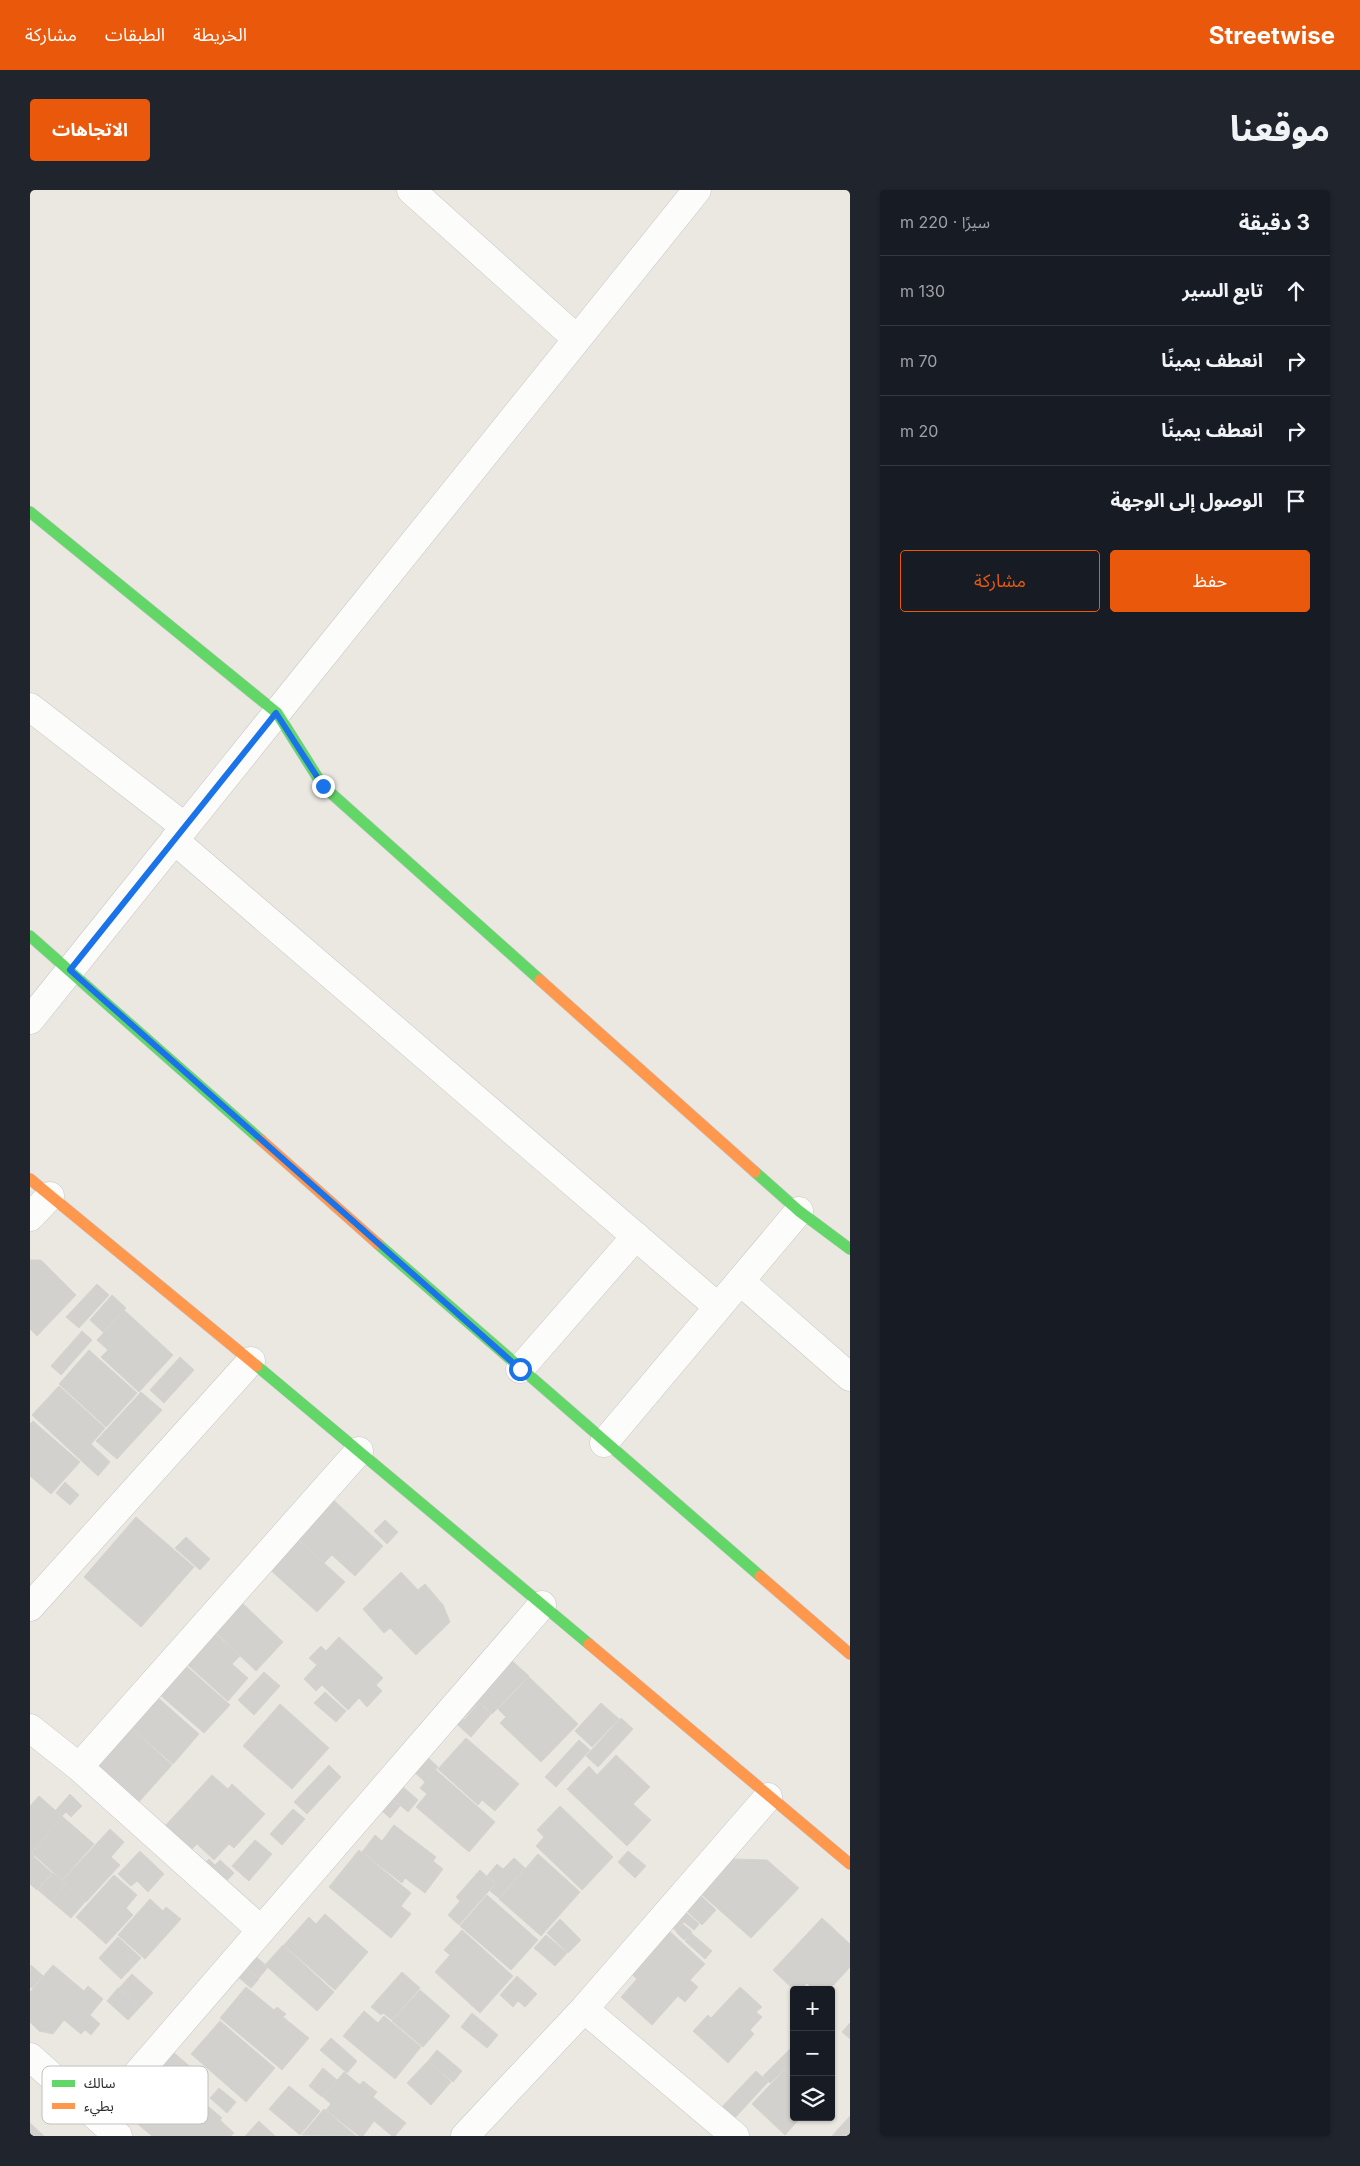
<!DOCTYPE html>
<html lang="ar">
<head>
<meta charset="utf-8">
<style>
  body { margin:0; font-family:Inter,"Noto Sans Arabic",sans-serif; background:#20242c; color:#f1f3f6; direction:rtl }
  .controls { position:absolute; right:15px; bottom:15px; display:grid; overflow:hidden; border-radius:5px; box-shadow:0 1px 4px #0004 }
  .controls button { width:45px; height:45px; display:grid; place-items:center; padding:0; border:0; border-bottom:1px solid #363941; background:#171b24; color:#f1f3f6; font:25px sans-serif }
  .stop { position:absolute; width:15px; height:15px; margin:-11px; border:4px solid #1a73e8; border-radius:50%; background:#fff }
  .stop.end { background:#1a73e8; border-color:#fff; box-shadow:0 1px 5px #0008 }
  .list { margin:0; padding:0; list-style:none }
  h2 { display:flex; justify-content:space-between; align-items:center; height:65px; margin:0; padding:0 20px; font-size:21px }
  h2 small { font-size:16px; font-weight:400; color:#9ea1a6 }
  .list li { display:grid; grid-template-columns:32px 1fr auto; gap:15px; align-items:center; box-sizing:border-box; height:70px; padding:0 20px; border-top:1px solid #363941 }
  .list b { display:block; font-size:19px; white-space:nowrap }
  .list em { font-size:16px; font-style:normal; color:#9ea1a6 }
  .actions { display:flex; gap:10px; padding:15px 20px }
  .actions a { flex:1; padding:11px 0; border:1px solid #ea580c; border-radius:5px; text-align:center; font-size:18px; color:#ea580c }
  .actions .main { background:#ea580c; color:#fff }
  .icon { flex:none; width:28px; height:28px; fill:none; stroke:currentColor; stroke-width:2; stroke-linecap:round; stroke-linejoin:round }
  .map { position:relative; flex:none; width:820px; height:1946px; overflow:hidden; direction:ltr; border-radius:5px }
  header { display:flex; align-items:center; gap:30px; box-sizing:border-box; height:70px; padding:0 25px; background:#ea580c; color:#fff }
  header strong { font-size:24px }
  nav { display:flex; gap:28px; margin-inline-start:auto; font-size:18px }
  .intro { display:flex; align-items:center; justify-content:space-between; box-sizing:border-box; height:120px; padding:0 30px }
  h1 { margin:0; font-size:35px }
  .button { padding:12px 22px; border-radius:5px; background:#ea580c; color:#fff; font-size:18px; font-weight:700 }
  main { display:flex; gap:30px; padding:0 30px }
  aside { flex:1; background:#171b24; border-radius:5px; box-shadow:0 1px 4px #0004 }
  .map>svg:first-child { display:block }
  .building { fill:#d3d1cd; stroke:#d6d3ce }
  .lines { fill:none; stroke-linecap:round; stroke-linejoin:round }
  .street-casing { stroke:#c8c7c7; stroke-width:29 }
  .fast-casing { stroke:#c8c7c7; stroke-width:12 }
  .slow-casing { stroke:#c8c7c7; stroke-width:12 }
  .street { stroke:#fcfcfb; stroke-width:28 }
  .fast { stroke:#63d668; stroke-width:11 }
  .slow { stroke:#ff974d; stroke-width:11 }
  .route { stroke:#1a73e8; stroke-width:6 }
  .key { fill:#fff; stroke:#c0c0c0; stroke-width:1 }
  .key-label { font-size:14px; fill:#2c2c2c }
</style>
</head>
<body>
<header>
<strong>Streetwise</strong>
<nav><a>الخريطة</a><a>الطبقات</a><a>مشاركة</a></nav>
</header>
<div class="intro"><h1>موقعنا</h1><a class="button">الاتجاهات</a></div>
<main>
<aside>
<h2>3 دقيقة<small>سيرًا · 220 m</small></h2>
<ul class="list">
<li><svg class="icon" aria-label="ahead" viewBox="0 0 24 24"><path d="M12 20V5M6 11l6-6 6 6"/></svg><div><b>تابع السير</b></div><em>130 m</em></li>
<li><svg class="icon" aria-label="right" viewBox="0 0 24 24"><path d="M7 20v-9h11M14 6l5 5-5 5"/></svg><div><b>انعطف يمينًا</b></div><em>70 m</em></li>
<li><svg class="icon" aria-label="right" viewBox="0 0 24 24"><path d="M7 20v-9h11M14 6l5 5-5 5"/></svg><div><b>انعطف يمينًا</b></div><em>20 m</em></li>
<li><svg class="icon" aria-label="arrive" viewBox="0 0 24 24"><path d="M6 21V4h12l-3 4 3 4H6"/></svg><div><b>الوصول إلى الوجهة</b></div></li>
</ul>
<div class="actions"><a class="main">حفظ</a><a>مشاركة</a></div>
</aside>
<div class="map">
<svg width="820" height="1946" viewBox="0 0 820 1946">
  <rect width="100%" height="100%" fill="#ebe8e2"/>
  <path class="building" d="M0,1070H11L46,1105L7,1146L0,1139Z
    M67,1094L79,1105L49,1138L36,1127Z
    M82,1105L96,1118L73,1142L60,1130Z
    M94,1120L143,1165L109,1202L71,1167L78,1160L67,1150Z
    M52,1141L62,1150L31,1185L21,1176Z
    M59,1160L107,1203L76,1237L29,1194Z
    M150,1167L164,1180L134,1213L120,1200Z
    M29,1196L75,1238L61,1254L80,1272L68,1286L2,1225Z
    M111,1202L132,1220L87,1269L66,1251Z
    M3,1231L50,1272L21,1304L0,1286V1234Z
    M35,1292L49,1305L40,1315L26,1303Z
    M297,1304L353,1356L325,1386L302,1365L294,1373L262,1343Z
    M106,1327L164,1377L111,1437L54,1387Z
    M355,1330L368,1342L357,1354L344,1341Z
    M264,1346L315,1392L287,1422L236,1376Z
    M156,1347L180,1369L170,1380L145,1358Z
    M371,1382L388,1400L395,1394L413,1415L420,1432L386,1465L360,1438L354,1443L333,1419Z
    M207,1408L253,1452L226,1481L180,1437Z
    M177,1436L210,1466L202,1474L218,1488L198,1511L149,1467Z
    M309,1447L353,1488L346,1495L352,1501L337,1517L329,1508L318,1520L292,1495L286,1501L274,1489L287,1475L279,1468L291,1456L296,1461Z
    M147,1468L200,1515L174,1543L121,1497Z
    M481,1470L499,1486L462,1524L449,1512L434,1528L415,1510Z
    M234,1482L250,1496L224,1525L208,1510Z
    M499,1487L548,1534L511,1572L470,1533L476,1527L468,1519Z
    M118,1499L169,1544L143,1574L91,1529Z
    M295,1502L316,1521L306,1532L284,1513Z
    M449,1513L461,1524L441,1547L418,1526L423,1520L434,1530Z
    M571,1513L589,1529L562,1557L545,1541Z
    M250,1514L299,1558L262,1599L213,1556Z
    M591,1528L603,1539L568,1577L556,1566Z
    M92,1530L142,1575L108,1613L53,1574Z
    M436,1548L489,1594L465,1621L452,1610L448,1615L408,1579Z
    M549,1550L560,1560L526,1597L515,1587Z
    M391,1561L408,1577L395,1592L382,1580Z
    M586,1565L620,1597L603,1614L621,1630L597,1656L537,1599L559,1576L567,1585Z
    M299,1575L311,1587L277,1624L264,1612Z
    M406,1580L465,1632L439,1662L386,1617L397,1604L390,1598Z
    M182,1585L198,1599L202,1594L235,1624L204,1658L199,1654L184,1670L167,1654L161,1660L135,1636Z
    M364,1589L388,1610L378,1622L353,1601Z
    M353,1602L370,1616L360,1628L343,1613Z
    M40,1604L52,1616L41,1627L36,1622L32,1626L26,1620Z
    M9,1606L33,1627L1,1663L4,1666L0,1671V1616Z
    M530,1616L583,1667L552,1700L506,1656L514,1647L507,1640Z
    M263,1619L275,1629L252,1655L240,1644Z
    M33,1627L64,1654L32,1690L2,1663Z
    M364,1635L406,1667L403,1671L413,1679L395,1703L375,1688L372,1693L332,1662L345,1645L352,1651Z
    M80,1639L94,1652L81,1667L90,1675L56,1712L32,1691Z
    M225,1650L242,1664L219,1691L202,1676Z
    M329,1660L381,1703L371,1716L381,1724L361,1748L299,1697Z
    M110,1661L134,1684L118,1702L107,1691L101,1696L88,1684Z
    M598,1661L616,1676L605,1688L588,1672Z
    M508,1664L550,1702L511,1746L469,1709Z
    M4,1667L22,1683L7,1700L0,1694V1671Z
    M484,1668L495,1678L469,1708L460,1701L466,1694L457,1686L467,1674L473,1679Z
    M179,1669L185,1675L190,1670L204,1683L191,1697L170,1678Z
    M702,1669L737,1670L769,1698L721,1748L669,1702Z
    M450,1680L465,1694L429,1735L418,1725L430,1711L426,1707Z
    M23,1683L36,1694L21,1711L8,1700Z
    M84,1685L107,1705L96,1718L103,1725L76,1754L46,1727Z
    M653,1689L686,1720L672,1735L639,1704Z
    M36,1695L55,1712L41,1728L21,1711Z
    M457,1705L508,1750L481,1780L430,1736Z
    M638,1706L669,1734L664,1740L654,1732L646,1741L624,1722Z
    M120,1709L133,1721L136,1717L151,1729L115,1769L88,1745Z
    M295,1724L338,1762L305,1800L254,1755L279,1727L286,1734Z
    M792,1728L820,1754V1777L799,1800H784L777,1793L770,1800H764L743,1780Z
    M530,1729L551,1750L538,1763L517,1743Z
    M653,1734L662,1742L654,1750L646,1742Z
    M636,1738L675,1774L660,1790L668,1797L655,1812L648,1806L622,1835L591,1807L607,1789L597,1780Z
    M432,1740L483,1786L450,1823L405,1782L420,1765L414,1760Z
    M661,1743L682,1761L675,1769L655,1751Z
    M516,1745L537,1763L525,1776L504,1758Z
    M88,1747L111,1768L91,1789L69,1768Z
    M253,1755L304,1802L287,1821L235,1775Z
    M217,1759L238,1777L229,1788L207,1770Z
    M207,1770L229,1789L221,1798L199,1779Z
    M1,1775L13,1786L2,1798L0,1797Z
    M23,1775L54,1801L58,1796L73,1809L60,1825L70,1834L61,1845L55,1840L51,1844L34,1830L23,1844L9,1841L0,1832V1802Z
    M372,1782L390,1798L362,1830L353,1823L351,1825L341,1817Z
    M102,1784L123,1803L110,1817L89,1798Z
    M487,1786L507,1804L495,1817L488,1811L483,1817L470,1805Z
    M216,1797L244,1820L247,1817L256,1824L253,1827L279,1848L252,1880L190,1828Z
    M710,1797L732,1817L726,1822L732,1827L720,1840L724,1844L698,1873L663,1841L678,1825L681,1828Z
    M88,1798L110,1817L98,1830L77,1811Z
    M390,1800L420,1826L393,1857L362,1831Z
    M334,1821L348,1833L354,1826L391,1857L365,1889L313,1846Z
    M442,1823L468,1845L457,1858L431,1837Z
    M190,1831L245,1878L216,1912L161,1864Z
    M820,1833V1849L812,1842Z
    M301,1848L327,1871L317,1883L290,1860Z
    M135,1855L171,1886L160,1899L124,1868Z
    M764,1855V1887L755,1878L740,1893L733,1886Z
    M407,1860L432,1881L423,1892L398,1871Z
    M398,1871L421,1892L401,1915L377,1893Z
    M293,1878L307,1890L292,1907L279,1896Z
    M755,1879L764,1888V1927H771L755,1945L722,1914Z
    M726,1881L738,1892L703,1930L690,1919Z
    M314,1882L330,1895L333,1891L347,1902L343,1907L376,1933L365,1946H362L344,1931L333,1946H329L296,1920L301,1914L293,1907Z
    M142,1886L192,1928L190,1930L204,1943L201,1946H122L104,1931Z
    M259,1896L290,1921L270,1945L239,1919Z
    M189,1898L206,1912L197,1923L180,1908Z
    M294,1919L326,1946L272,1945Z
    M820,1926V1946H802Z
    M229,1931L245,1946H215Z
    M0,1933L14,1946H0Z"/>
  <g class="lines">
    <g class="street-casing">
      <path id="street" d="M381,0L547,149
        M0,517L155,637
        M144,650L688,1117
        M0,830L667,0
        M0,1027L20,1006
        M710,1091L820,1187
        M490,1179L606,1046
        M574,1253L769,1021
        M0,1417L221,1171
        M0,1538L49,1577L231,1740
        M49,1577L329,1261
        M554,1819L705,1946
        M0,1867L88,1946
        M69,1928L512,1415
        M435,1946L554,1819L738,1607"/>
    </g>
    <g class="fast-casing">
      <path id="fast" d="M0,322L247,523L293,596L510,790
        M0,746L231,950
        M725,982L769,1021L820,1059
        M348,1054L730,1386
        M227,1176L559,1454"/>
    </g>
    <g class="slow-casing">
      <path id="slow" d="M510,790L725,982
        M231,950L348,1054
        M0,989L227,1176
        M730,1386L820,1464
        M559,1454L820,1674"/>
    </g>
    <use href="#street" class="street"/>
    <use href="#fast" class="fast"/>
    <use href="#slow" class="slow"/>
  </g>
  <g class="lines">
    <path class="route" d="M293,596L246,523L40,780L490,1179"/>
  </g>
  <rect x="12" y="1876" width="166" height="58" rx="8" class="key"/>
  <rect x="22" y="1890" width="23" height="7" fill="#63d668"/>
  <rect x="22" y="1913" width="23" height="6" fill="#ff974d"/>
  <g class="key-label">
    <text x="54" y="1898">سالك</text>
    <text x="54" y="1921">بطيء</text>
  </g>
</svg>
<div class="controls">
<button>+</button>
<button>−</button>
<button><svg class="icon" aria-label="layers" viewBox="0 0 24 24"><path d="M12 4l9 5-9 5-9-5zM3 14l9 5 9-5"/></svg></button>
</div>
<div class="stop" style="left:490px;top:1179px"></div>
<div class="stop end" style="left:293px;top:596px"></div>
</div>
</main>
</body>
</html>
